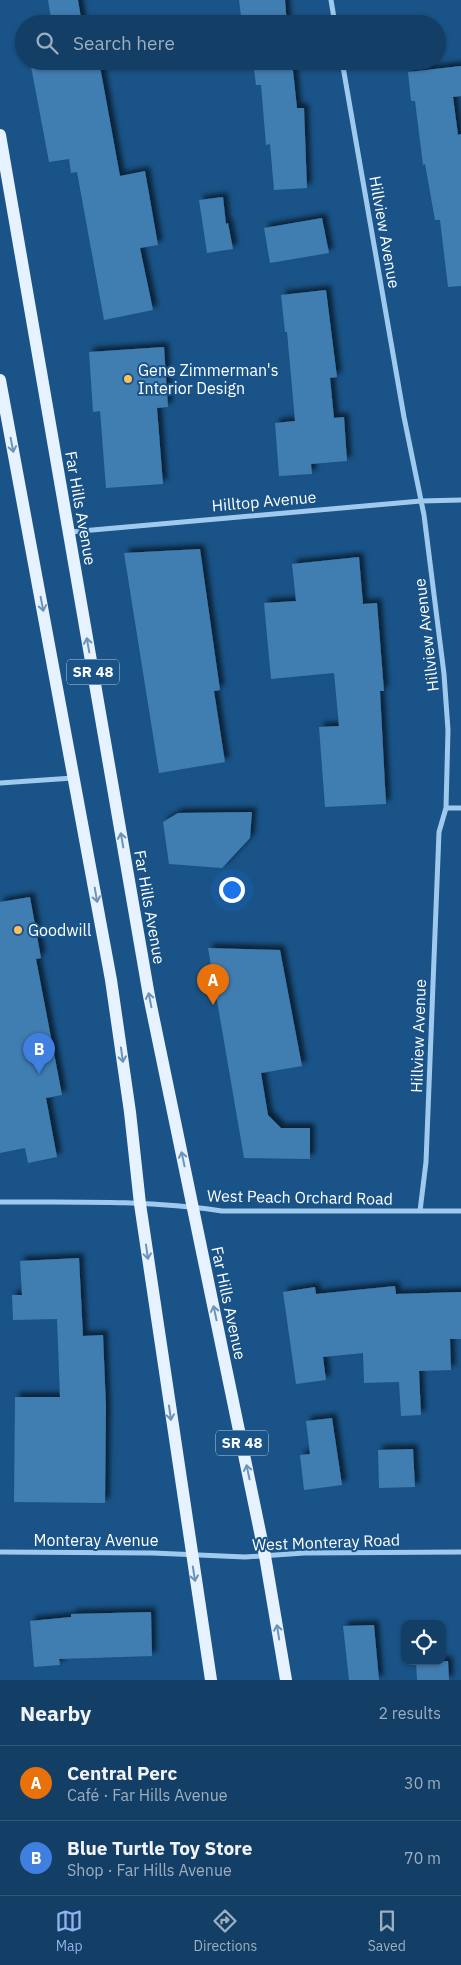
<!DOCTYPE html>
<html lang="en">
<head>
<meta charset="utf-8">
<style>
  body { margin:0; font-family:"IBM Plex Sans",sans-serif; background:#1c456b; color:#f1f3f6 }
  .controls { position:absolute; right:15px; bottom:15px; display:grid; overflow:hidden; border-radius:10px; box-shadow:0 1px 4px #0004 }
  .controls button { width:45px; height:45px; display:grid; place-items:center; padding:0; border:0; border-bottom:1px solid #325779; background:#133e65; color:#f1f3f6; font:25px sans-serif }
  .you { position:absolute; left:231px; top:889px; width:18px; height:18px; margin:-12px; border:4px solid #fff; border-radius:50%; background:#1a73e8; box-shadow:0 0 0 8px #1a73e833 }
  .badge { display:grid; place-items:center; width:32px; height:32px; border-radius:50%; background:#95b2f1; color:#fff; font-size:16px; font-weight:700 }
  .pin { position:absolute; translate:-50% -41px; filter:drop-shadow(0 1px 2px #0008) }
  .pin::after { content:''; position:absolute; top:26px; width:18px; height:15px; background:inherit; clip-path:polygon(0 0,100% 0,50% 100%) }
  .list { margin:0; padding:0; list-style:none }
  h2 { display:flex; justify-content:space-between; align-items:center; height:65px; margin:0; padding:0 20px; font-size:21px }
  h2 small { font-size:16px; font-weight:400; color:#9daebf }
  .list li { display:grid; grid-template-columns:32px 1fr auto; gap:15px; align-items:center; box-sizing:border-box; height:75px; padding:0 20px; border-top:1px solid #325779 }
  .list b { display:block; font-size:19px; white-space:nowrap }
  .list p { margin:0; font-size:16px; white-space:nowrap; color:#9daebf }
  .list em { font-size:16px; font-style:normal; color:#9daebf }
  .icon { flex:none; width:28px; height:28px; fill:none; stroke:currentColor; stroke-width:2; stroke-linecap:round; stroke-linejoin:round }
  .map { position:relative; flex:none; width:461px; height:1680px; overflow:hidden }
  .search { position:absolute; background:#133e65; box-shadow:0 1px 4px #0004; left:15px; right:15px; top:15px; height:55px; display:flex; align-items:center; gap:12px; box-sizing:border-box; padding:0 18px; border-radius:28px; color:#9daebf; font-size:19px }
  .sheet { height:215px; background:#133e65 }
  nav { display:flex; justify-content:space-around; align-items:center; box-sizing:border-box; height:70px; border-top:1px solid #325779; background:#133e65; font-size:14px; color:#9daebf }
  nav a { display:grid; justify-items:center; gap:2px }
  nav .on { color:#95b2f1 }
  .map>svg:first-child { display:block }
  .building { fill:#417db0; filter:url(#shadow) }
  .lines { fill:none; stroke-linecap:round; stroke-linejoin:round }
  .minor { stroke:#a0caed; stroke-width:5 }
  .primary { stroke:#e6f2ff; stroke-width:12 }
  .oneway { stroke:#6b93b7 }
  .poi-dot { fill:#ffc05c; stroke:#195387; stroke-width:2 }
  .labels { text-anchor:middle; stroke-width:4; stroke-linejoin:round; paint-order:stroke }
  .shield { fill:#195387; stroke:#bacbdb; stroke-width:1 }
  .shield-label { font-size:15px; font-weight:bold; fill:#fff }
  .street-label { font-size:16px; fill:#fff; stroke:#195387 }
  .poi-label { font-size:16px; fill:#fff; stroke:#195387; text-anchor:start }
</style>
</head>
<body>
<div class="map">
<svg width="461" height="1680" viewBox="0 0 461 1680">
  <defs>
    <filter id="shadow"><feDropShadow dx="4.5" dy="-4.5" stdDeviation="2.5" flood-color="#0009"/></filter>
  </defs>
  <rect width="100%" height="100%" fill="#195387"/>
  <path class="building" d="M48,0H78L82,24H52Z
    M239,0H285L287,24H242Z
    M30,61H99L120,176L145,171L158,245L140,248L153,310L104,320L77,172L71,173L69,159L49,162Z
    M253,61H292L297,108H304L307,188L274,190L270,144L266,145L261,85H256Z
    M461,66V96L453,97L458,135L461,134V286L448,287L440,220H435L425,164L423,165L415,101H411L408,72Z
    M223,197L226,224L228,223L233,249L207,253L199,200Z
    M322,218L329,253L270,263L264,228Z
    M326,290L337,377L330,378L334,418L344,417L347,461L311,464L312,474L279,476L275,423L295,421L287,332H285L281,295Z
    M164,347L168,407L157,408L163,484L106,488L100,411L93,412L89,352Z
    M200,549L220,690L214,691L225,762L159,773L124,553Z
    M359,557L363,604L377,603L384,691H380L386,804L325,807L319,727L339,726L334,673L271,679L264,603L296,601L292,564Z
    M252,812L250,838L222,868L169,864L163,822L178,813Z
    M30,897L41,958L36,959L62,1095L46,1098L57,1157L28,1163L25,1148L0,1153V902Z
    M208,948L280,950L302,1066L261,1073L268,1115L281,1128H310V1159L244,1158Z
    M79,1258L83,1336L103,1335L106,1407L105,1503L14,1502L15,1397H60L57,1319L13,1320L12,1295H22L20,1261Z
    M395,1286L396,1294L461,1292V1339H450L451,1370L419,1371L421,1415L401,1416L399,1382L364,1383L363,1353L323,1357L326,1380L296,1384L283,1292L315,1287L316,1294Z
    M332,1418L342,1485L304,1490L300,1455L310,1454L306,1421Z
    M413,1449L415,1487L379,1488L378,1450Z
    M151,1612L152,1656L59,1659L60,1665L34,1667L30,1621L71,1617V1614Z
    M374,1625L379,1680H349L343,1626Z
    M416,1661H448L449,1680H417Z"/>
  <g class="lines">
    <path class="minor" d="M331,0L335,24
      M342,61L404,417L424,515L444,674L448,730L446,808L439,832L426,1162L420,1211
      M70,532L421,501L461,500
      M0,783L73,778
      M446,808H461
      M0,1202C74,1202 148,1200 222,1211H461
      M0,1552L153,1553L245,1557L304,1553L461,1552"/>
    <path class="primary" d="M0,135L149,996L265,1556L286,1680
      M0,380L111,980L130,1112L140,1204L211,1680"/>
  </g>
  <defs><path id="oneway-shaft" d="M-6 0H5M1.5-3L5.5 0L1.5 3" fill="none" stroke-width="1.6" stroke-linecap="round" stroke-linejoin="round" transform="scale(1.25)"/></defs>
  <g class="oneway">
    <use href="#oneway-shaft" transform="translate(12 445) rotate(79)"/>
    <use href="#oneway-shaft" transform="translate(42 604) rotate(79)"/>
    <use href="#oneway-shaft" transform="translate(88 645) rotate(-100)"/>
    <use href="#oneway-shaft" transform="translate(122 840) rotate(-100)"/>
    <use href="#oneway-shaft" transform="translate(96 895) rotate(80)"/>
    <use href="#oneway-shaft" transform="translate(150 1000) rotate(-101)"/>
    <use href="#oneway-shaft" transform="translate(122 1055) rotate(82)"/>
    <use href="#oneway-shaft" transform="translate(183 1159) rotate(-102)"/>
    <use href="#oneway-shaft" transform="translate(147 1252) rotate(82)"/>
    <use href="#oneway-shaft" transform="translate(215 1313) rotate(-102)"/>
    <use href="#oneway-shaft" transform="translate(170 1413) rotate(82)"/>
    <use href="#oneway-shaft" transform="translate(248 1472) rotate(-102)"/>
    <use href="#oneway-shaft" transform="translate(194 1574) rotate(81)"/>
    <use href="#oneway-shaft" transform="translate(278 1632) rotate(-99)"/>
  </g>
  <g class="poi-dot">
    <circle cx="128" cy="379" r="5"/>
    <circle cx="18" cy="930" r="5"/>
  </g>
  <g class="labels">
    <g class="shield">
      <rect x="67" y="659.5" width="52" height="25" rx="4"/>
      <rect x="216" y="1430.5" width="52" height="25" rx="4"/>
    </g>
    <g class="shield-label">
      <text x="93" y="677">SR 48</text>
      <text x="242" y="1448">SR 48</text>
    </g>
    <g class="street-label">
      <text transform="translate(385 232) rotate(80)" y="6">Hillview Avenue</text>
      <text transform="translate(264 501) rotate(-5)" y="6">Hilltop Avenue</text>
      <text transform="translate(81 508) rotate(80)" y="6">Far Hills Avenue</text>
      <text transform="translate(426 635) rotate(-97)" y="6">Hillview Avenue</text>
      <text transform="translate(150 907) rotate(80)" y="6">Far Hills Avenue</text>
      <text transform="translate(418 1036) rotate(-88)" y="6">Hillview Avenue</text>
      <text transform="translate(300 1197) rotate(1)" y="6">West Peach Orchard Road</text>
      <text transform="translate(229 1303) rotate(78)" y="6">Far Hills Avenue</text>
      <text x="96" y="1546">Monteray Avenue</text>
      <text transform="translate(326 1542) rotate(-2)" y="6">West Monteray Road</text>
    </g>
    <g class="poi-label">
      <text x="138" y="376">Gene Zimmerman's<tspan x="138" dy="18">Interior Design</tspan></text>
      <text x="28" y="936">Goodwill</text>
    </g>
  </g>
</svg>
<div class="controls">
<button><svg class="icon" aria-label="locate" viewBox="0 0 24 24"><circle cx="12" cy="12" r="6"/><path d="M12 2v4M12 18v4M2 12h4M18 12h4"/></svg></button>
</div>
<div class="you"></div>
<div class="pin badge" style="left:213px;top:1005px;background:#e8710a">A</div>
<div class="pin badge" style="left:39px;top:1074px;background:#3f7fe0">B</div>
<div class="search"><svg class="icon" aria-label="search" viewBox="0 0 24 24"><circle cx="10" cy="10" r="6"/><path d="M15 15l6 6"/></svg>Search here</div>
</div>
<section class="sheet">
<h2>Nearby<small>2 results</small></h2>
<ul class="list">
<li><span class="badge" style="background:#e8710a">A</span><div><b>Central Perc</b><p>Café · Far Hills Avenue</p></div><em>30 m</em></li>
<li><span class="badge" style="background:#3f7fe0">B</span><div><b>Blue Turtle Toy Store</b><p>Shop · Far Hills Avenue</p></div><em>70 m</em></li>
</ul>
</section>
<nav>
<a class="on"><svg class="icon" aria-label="map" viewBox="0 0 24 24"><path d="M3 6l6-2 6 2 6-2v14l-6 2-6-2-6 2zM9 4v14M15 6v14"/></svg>Map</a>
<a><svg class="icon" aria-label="directions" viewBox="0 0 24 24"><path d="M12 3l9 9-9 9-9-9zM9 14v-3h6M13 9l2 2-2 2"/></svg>Directions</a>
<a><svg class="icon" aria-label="saved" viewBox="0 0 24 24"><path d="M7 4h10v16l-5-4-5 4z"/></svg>Saved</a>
</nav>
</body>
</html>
